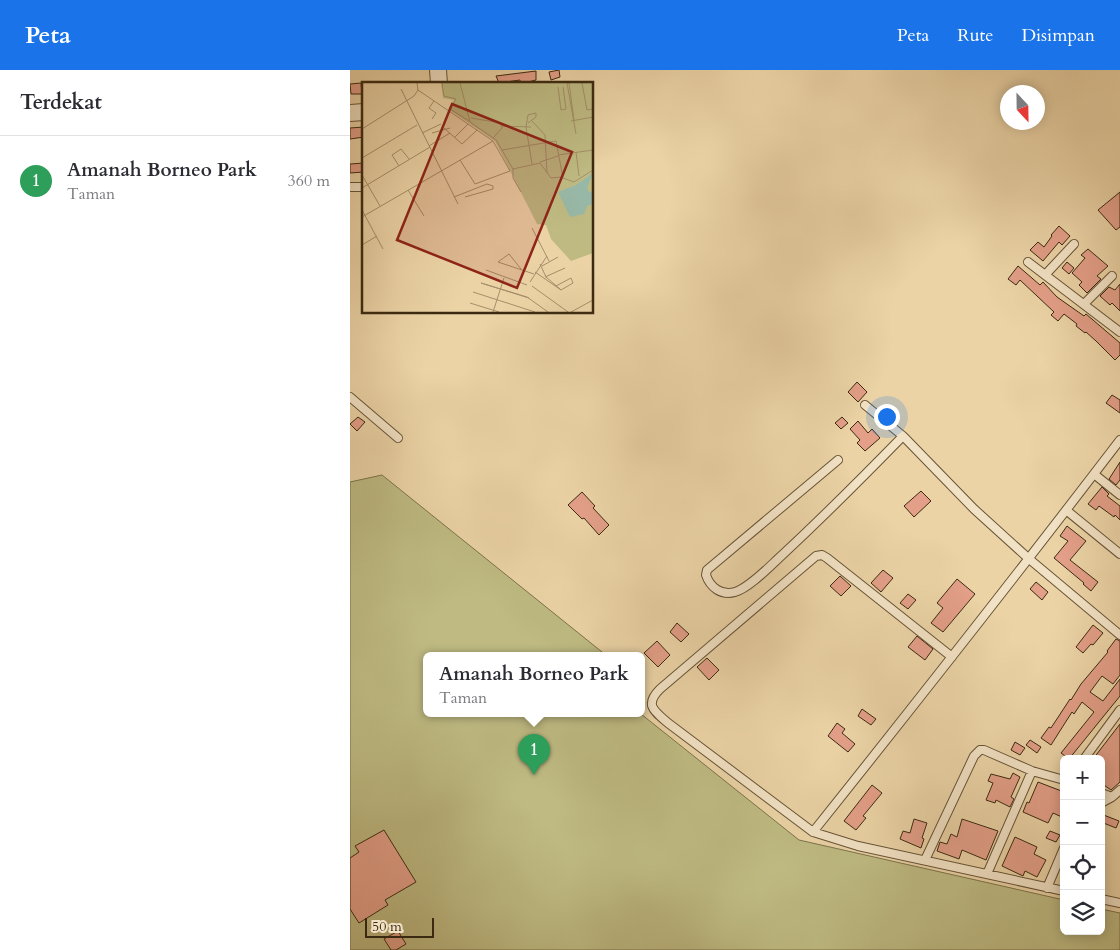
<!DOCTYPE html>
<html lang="id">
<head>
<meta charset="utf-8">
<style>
  body { margin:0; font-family:Cardo,serif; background:#f2f2f3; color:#2b2b33 }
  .controls { position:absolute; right:15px; bottom:15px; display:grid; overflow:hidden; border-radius:8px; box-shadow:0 2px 12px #0003 }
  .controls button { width:45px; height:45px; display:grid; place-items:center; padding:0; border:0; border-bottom:1px solid #e1e1e2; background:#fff; color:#2b2b33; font:25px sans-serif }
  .compass { position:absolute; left:650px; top:15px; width:45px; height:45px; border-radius:50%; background:#fff; box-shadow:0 2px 12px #0003; rotate:158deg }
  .scale { position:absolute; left:15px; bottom:12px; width:69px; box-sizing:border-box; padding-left:5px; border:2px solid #3b2a11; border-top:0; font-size:14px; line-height:18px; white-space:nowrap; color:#3b2a11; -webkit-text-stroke:4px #f2e2c5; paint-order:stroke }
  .you { position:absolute; left:536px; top:346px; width:18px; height:18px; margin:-12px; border:4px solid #fff; border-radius:50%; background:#1a73e8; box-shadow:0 0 0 8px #1a73e833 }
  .badge { display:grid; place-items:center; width:32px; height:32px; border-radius:50%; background:#1a73e8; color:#fff; font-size:16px; font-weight:700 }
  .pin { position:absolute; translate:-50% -41px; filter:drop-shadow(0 1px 2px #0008) }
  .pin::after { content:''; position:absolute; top:26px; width:18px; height:15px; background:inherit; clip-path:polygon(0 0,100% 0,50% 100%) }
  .popup { position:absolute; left:73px; top:582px; width:222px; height:65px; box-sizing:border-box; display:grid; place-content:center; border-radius:8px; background:#fff; filter:drop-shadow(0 1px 4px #0005); font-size:16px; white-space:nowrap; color:#7c7c81 }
  .popup b { font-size:19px; color:#2b2b33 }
  .popup::after { content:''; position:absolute; left:50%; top:100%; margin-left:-10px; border:10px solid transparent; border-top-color:#fff }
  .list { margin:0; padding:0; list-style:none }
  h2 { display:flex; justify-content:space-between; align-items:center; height:65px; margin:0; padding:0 20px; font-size:21px }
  h2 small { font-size:16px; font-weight:400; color:#7c7c81 }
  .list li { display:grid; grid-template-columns:32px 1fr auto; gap:15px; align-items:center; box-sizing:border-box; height:90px; padding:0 20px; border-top:1px solid #e1e1e2 }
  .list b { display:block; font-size:19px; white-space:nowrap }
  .list p { margin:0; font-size:16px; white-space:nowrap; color:#7c7c81 }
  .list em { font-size:16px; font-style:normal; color:#7c7c81 }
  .icon { flex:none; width:28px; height:28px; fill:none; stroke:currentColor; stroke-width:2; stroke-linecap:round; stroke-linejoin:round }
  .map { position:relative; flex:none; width:770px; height:880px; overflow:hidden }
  header { display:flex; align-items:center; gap:30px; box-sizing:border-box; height:70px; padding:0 25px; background:#1a73e8; color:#fff }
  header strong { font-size:24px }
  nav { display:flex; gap:28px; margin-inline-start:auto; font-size:18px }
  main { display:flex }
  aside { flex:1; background:#fff }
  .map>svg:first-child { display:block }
  .green { fill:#beba82; stroke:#7c724a }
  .building { fill:#e39f88; stroke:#3b2a11 }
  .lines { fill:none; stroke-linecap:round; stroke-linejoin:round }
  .street-casing { stroke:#675436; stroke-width:10 }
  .street { stroke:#f2e2c5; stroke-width:8 }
  .inset-road { fill:none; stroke:#a58f6a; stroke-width:1 }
  .view { fill:#8f2418; fill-opacity:0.15; stroke:#8f2418; stroke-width:2.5 }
  .inset-edge { fill:none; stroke:#3b2a11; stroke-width:2.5 }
</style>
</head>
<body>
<header>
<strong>Peta</strong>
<nav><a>Peta</a><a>Rute</a><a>Disimpan</a></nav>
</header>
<main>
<aside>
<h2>Terdekat<small></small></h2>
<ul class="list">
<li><span class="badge" style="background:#2e9e5b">1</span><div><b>Amanah Borneo Park</b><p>Taman</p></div><em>360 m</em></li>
</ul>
</aside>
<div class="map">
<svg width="770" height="880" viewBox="0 0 770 880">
  <rect width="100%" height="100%" fill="#ebd3a6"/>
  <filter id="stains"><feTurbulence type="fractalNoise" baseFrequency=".004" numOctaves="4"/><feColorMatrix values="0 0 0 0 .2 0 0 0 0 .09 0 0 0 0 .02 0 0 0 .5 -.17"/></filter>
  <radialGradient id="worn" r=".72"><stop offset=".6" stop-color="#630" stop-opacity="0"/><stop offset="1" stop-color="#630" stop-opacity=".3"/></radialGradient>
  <path class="green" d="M32,405L257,586H76V644H291L449,770L714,830V861H751V839L770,843V880H0V412Z"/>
  <path class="building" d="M209,0L210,7L201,10L199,2Z
    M186,1V10L178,12H170V10L149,13L146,6Z
    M11,13L12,24H1L0,14Z
    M14,57V67L0,69V58Z
    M14,93V102L0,103V94Z
    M770,122V157L766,160L748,140Z
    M709,156L720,166L712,175L709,172L693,191L680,180L688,172L694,177L702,166L701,165Z
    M738,179L758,196L747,206L751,209L737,223L729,215L732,212L722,203L735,188L731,185Z
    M717,192L724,198L719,204L712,198Z
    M668,196L690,215L693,212L707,227L734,246L736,244L770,273V285L765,290L746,271L736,262L735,263L726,256L727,254L714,244L708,251L701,245L704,242L670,210L666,215L658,209Z
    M770,214V241L762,233L760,235L750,226L759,217L765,220Z
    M507,312L517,322L508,332L498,322Z
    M762,325L770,330V343L756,333Z
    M8,347L15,352L7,361L0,354Z
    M492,347L498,353L491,359L485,353Z
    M508,351L518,363L522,359L530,368L515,381L507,373L510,370L500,359Z
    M770,392V410L766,415L759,409Z
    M752,417L759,424L757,426L770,436V450L765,445L764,447L749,436L746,440L738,434Z
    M571,421L581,431L564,447L554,436Z
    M232,422L245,436L243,438L259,455L249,465L234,448L232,449L218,435Z
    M717,456L736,471L720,490L748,512L741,521L733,514L734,513L704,488L718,471L710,466Z
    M533,500L543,508L531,522L521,513Z
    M490,506L501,516L491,526L480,516Z
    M607,509L625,524L593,562L581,553L593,538L587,533Z
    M686,512L698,522L692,530L680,519Z
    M558,524L566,530L558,539L550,533Z
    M327,553L339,564L331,572L320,562Z
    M743,555L753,563L743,575L741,574L733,583L726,577Z
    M567,566L583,579L575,590L558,577Z
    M766,569L770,571V605L763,614L752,606L740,622L753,631L770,609V626L719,689L711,683L744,642L732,632L724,644L722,642L701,675L691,668L699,657L701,658L720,629L721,630L731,614L758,582L757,581Z
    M307,571L320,585L308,597L294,583Z
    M357,588L369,600L359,610L347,597Z
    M512,639L526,649L521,655L508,646Z
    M487,653L495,659L492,663L505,674L498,682L478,666Z
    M770,654V712L761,720L751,713V689H743Z
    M680,670L691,677L687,683L676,675Z
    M665,672L675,678L670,685L661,680Z
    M663,703L670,707L661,727L664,729L660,737L646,730L645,733L636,730L643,713L638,711L641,704L660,709Z
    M688,712L714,722V748L703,743L698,753L673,742L677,732L679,733Z
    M522,715L532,723L513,746L516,748L506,760L494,751Z
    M751,744L769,751L766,758L751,752Z
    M564,749L577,753L572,768L574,769L571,778L550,769L553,761L560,763Z
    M612,749L648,761L636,790L612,780L609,789L587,781L590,772L597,774L601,764L607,767Z
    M34,760L66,812L35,830L38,835L9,853L0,839V788L9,782L5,776Z
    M700,761L710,765L706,772L696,768Z
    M665,767L687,777L684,784L696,790L687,807L675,801L673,806L652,796Z
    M48,861L56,874L46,880H41L34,869Z"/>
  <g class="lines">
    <g class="street-casing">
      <path id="street" d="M84,0L85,14
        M92,0L93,14
        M0,39L14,38
        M0,47L14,46
        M0,117H14
        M678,192L770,262
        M695,205L724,174
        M734,234L762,206
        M0,327L48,368
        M515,335L553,366L624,439L678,488L770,565
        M488,390L357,500L356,505C360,517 371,526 385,522C399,518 419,497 430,487C472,448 513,407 553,366
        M744,404L770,425
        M716,440L770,484
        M602,587L477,488L472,485L466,486L310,619C294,635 304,641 318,653L463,762L508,776L714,821
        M734,689L770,640
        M751,723L762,727
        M751,733L762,727L770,720
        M463,762C566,633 669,502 770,370
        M575,790L624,686L630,680H634L682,701L714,710
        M637,804L682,701
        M697,818L714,778
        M751,829L770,833"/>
    </g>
    <use href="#street" class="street"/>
  </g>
  <g transform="translate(12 12)">
    <rect width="231" height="231" fill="#ebd3a6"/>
    <path d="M79,1H231V171L209,179L189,157L184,143L175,142L133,59L86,27L92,18L81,16Z" fill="#beba82"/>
    <path d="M231,91L225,106L227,110L231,109V122L225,124L222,132L208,135L196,110L214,103Z" fill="#98b8a7"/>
    <path class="inset-road" d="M80,1L82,14L94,17L88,27L107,39M98,1L108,40L134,58L151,87V96L159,110M205,1L214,52M207,1L212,38M220,1L225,28L231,27M196,5L199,28L204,27L201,5M39,7L96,122M56,8L131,59L148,89L113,102L98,78M109,36L139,41L140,46L131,56M70,37L74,31L67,26L72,19M170,39L183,53L185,91M209,39L231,35M166,41L174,35V31L166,33L164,45L170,82M140,44L169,45M82,46L100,62L115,48M0,47L52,14L56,8L55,1M60,51L79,42M70,51L88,46M93,55L106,42M67,64L88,51M140,68L194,59L201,96L212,100L231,88M214,70L217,94M196,73L231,68M0,76L55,43M178,80L196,74M37,84L30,73L39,67L47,77M151,87L178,81L189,96L200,95M0,93L18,124M0,106L68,65M46,108L62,134M92,115L125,102L131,104V107L103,115M0,128L21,167M0,135L131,59M170,146L187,179M0,163L15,154M136,180L172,192M136,180L147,172L159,187M180,184L196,175M124,188L165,203M173,190L199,208L184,195L178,182M183,195L203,186M168,200L185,174M170,204L206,230M194,204L209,196L211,201L199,208M111,210L173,230M167,216L119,201L165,215L186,230M108,221L137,230M131,230L142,196M209,230L231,218"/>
    <path class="view" d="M90,22L210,70L155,206L35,158Z"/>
    <rect width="231" height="231" class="inset-edge"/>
  </g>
  <rect width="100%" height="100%" filter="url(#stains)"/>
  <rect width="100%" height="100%" fill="url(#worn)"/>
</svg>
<div class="controls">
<button>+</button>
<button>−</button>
<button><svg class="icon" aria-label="locate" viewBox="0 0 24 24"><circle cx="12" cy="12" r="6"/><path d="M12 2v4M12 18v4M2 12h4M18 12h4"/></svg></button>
<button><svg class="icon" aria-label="layers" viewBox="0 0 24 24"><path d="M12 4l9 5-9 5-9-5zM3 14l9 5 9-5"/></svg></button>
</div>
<svg class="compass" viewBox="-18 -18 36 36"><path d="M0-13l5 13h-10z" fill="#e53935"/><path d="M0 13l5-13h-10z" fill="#7c7c81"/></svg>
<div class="scale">50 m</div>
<div class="you"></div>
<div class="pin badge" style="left:184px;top:705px;background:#2e9e5b">1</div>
<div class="popup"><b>Amanah Borneo Park</b>Taman</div>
</div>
</main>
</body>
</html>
